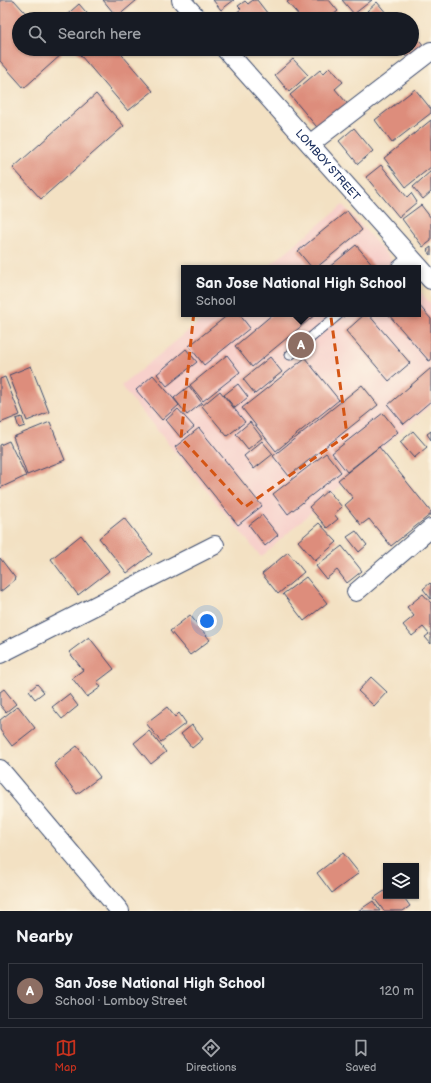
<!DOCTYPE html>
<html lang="en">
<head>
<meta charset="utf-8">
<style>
  body { margin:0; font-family:"Balsamiq Sans",sans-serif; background:#20242c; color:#f1f3f6 }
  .controls { position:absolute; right:12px; bottom:12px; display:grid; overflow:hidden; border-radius:0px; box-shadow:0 1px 3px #0004 }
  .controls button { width:36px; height:36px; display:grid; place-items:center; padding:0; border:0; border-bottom:1px solid #363941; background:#171b24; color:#f1f3f6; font:20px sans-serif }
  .you { position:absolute; left:207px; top:621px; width:14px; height:14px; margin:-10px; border:3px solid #fff; border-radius:50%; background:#1a73e8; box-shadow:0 0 0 6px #1a73e833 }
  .badge { display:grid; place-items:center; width:26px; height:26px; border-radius:50%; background:#c8321e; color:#fff; font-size:13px; font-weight:700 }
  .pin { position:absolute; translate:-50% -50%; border:2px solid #fff; box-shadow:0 1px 4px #0006 }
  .popup { position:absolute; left:181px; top:265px; width:240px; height:52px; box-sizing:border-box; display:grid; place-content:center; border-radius:0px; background:#171b24; filter:drop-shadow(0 1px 3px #0005); font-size:13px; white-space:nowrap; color:#9ea1a6 }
  .popup b { font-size:15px; color:#f1f3f6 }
  .popup::after { content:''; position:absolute; left:50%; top:100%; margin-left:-8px; border:8px solid transparent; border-top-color:#171b24 }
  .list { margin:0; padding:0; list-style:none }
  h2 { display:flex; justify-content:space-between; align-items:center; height:52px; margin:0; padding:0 16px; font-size:17px }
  h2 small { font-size:13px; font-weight:400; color:#9ea1a6 }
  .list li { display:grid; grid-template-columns:26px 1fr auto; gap:12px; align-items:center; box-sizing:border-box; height:56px; margin:0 8px 8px; padding:0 8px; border:1px solid #363941; border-radius:0px }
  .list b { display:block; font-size:15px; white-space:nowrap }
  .list p { margin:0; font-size:13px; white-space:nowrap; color:#9ea1a6 }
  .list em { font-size:13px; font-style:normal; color:#9ea1a6 }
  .icon { flex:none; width:22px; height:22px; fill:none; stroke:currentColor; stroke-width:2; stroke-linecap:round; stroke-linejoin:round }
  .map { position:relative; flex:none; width:431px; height:911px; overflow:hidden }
  .search { position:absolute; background:#171b24; box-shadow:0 1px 3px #0004; left:12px; right:12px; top:12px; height:44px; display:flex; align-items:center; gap:10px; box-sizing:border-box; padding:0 14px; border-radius:22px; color:#9ea1a6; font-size:15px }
  .sheet { height:116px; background:#171b24 }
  nav { display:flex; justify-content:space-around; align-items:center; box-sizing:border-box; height:56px; border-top:1px solid #363941; background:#171b24; font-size:11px; color:#9ea1a6 }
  nav a { display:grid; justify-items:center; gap:2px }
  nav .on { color:#c8321e }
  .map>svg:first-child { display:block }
  .built { fill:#f7d0cb }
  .building { fill:#dd8d7b }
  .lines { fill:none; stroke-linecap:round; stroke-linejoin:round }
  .service-casing { stroke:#3b4a6d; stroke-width:11 }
  .minor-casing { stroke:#3b4a6d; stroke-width:20 }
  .service { stroke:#fff; stroke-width:9 }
  .minor { stroke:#fff; stroke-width:18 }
  .marked { fill:none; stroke:#d45514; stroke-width:3; stroke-dasharray:8 5; stroke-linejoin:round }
  .labels { text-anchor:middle; stroke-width:4; stroke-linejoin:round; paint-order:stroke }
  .street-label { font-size:11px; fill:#1b2f5e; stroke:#fcf5e5 }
</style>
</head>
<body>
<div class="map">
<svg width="431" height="911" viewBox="0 0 431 911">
  <rect width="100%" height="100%" fill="#fcf5e5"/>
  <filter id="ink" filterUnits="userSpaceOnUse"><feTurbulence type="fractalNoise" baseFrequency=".025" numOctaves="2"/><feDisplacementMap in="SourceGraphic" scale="8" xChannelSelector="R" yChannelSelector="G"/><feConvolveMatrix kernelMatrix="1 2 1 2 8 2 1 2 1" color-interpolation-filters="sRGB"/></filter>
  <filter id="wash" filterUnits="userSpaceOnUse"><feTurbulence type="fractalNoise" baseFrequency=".012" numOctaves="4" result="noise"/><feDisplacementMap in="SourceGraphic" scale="16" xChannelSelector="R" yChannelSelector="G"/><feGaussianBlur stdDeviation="0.9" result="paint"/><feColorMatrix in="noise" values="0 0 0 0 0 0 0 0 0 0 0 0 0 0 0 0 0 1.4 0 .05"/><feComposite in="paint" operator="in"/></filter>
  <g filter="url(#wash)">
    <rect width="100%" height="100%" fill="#f3e1c3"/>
    <path class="built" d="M343,205L399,268H266Z
      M418,289L431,304V405L261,557L121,386L209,314H418Z"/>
    <g id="blocks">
      <path class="building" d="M0,0H14L31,19H19V49H57L62,54L24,88L0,61Z
        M103,0H137L117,17Z
        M213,0H234L221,10Z
        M253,0H257L271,18L270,19H238L235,14L241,9L238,6L245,1L248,4Z
        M290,0H329L338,11L328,19H302L287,2Z
        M342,0H372L354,14Z
        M377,2L387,14L380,19H374L367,11Z
        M79,4L92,19H62Z
        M412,31L428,51L412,64L400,49H412Z
        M75,49H117L153,91L128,111Z
        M293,59L308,75L289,92L275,75Z
        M330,67L343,82L335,89L351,108L321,132L290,95L320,70L323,74Z
        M415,89L431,109V113L392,143L375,120Z
        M96,94L124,126L41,199L13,168Z
        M431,120V167L406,187L384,158Z
        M354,128L373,151L358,164L339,141Z
        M381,165L407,197L411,193L417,202L399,217L366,177Z
        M431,171V192L423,199L413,187Z
        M421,205L431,218V241L423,247L402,219Z
        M347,211L362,230L316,268H312L298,251Z
        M356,245L374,266L371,268H328Z
        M431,247V255L427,250Z
        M418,304L431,319V360L429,361L388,314H418Z
        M229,314H239L250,328L204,365L189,346Z
        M273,314H316L252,367L235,346Z
        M365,314H368L410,363L389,381L346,331Z
        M186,349L197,362L167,386L157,374Z
        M227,355L240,372L203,401L190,385Z
        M270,357L282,372L255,394L243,379Z
        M305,358L339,400L276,451L242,408Z
        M31,366L49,412L27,421L9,375Z
        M431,368V401L404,424L388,405Z
        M153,375L179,405L162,420L136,390Z
        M5,377L20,415L0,423V379Z
        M238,384L248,397L235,408L224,395Z
        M362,385L378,405L289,476L273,456Z
        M189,386L202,403L187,415L174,398Z
        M220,391L245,422L227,436L202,406Z
        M178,409L194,427L181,438L166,420Z
        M383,413L398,432L347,472L332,453Z
        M22,417L25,426L19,428L16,419Z
        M50,422L65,460L27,475L13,437Z
        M250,422L262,438L248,449L236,434Z
        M199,428L262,506L238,525L175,447Z
        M413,431L427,447L414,458L400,442Z
        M431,431V440L427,434Z
        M9,441L26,476L0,488V445Z
        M262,441L273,454L254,469L244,456Z
        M379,447L431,512V514L391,546L369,519L361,525L345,505L353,498L338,480Z
        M326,453L341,472L288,514L273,494Z
        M328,490L342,507L334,514L338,519L327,528L309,507Z
        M262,515L278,535L265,546L249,525Z
        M124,518L152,554L127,573L99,538Z
        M319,523L337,542L315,561L298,541Z
        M356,531L367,545L359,552L347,537Z
        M81,535L109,571L78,595L51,559Z
        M342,546L362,571L347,583L337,570L326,579L316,566Z
        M288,552L304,572L278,594L262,574Z
        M0,558L16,579L0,592Z
        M306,577L327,603L304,621L283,594Z
        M430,583L431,584V599L423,589Z
        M423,594L431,603V644L425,637L429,634L423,627L412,636L403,625L414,616L407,607Z
        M190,615L210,640L190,655L170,631Z
        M89,637L114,669L97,682L101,687L87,697L72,678L83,670L69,652Z
        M371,677L387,692L374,706L358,691Z
        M37,684L44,692L35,699L29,691Z
        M4,689L16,704L6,712L0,705V692Z
        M69,694L78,706L62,719L52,707Z
        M18,706L35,728L12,746L0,730V720Z
        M167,707L175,717L179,713L186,723L161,742L146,723Z
        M192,725L203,739L192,748L181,734Z
        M149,731L166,752L151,764L134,743Z
        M77,746L100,777L77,794L54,764Z
        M343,853L359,873L332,893L317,873Z
        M386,890V896H403L410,906L403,911H384L374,898Z
        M373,901L380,911H358Z"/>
    </g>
  </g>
  <g filter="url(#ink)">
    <use href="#blocks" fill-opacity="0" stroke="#3b4a6d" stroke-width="1"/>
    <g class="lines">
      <g class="service-casing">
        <path id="service" d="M395,268L409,256
          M290,355L339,314"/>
      </g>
      <g class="minor-casing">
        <g id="minor">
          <path d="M181,0L198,19"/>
          <path id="s1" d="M225,49L431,280"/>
          <path d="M310,144L431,51"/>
          <path d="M356,592L431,528"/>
          <path d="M0,654L215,545"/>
          <path d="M0,769L120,911"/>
        </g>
      </g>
      <use href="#service" class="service"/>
      <use href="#minor" class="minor"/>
    </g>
  </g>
  <path class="marked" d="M195,301L330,310L347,435L245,507L181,438Z"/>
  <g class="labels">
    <g class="street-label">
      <text dy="4" stroke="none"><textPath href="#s1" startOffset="155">LOMBOY STREET</textPath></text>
    </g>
  </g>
</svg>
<div class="controls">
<button><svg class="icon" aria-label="layers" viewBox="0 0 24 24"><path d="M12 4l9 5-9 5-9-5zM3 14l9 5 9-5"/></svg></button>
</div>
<div class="you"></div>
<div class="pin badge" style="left:301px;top:345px;background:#8d6e63">A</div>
<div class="popup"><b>San Jose National High School</b>School</div>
<div class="search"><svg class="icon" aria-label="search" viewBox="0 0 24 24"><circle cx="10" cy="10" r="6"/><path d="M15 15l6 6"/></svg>Search here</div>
</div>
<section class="sheet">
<h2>Nearby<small></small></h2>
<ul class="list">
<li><span class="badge" style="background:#8d6e63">A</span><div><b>San Jose National High School</b><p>School · Lomboy Street</p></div><em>120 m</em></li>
</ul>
</section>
<nav>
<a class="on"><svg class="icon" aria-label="map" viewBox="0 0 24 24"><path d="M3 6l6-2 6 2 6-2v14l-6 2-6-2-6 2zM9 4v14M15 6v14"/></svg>Map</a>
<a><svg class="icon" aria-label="directions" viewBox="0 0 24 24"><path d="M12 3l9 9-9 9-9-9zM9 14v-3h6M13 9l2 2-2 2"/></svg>Directions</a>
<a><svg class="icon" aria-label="saved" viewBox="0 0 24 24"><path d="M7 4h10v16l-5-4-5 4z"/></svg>Saved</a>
</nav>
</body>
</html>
